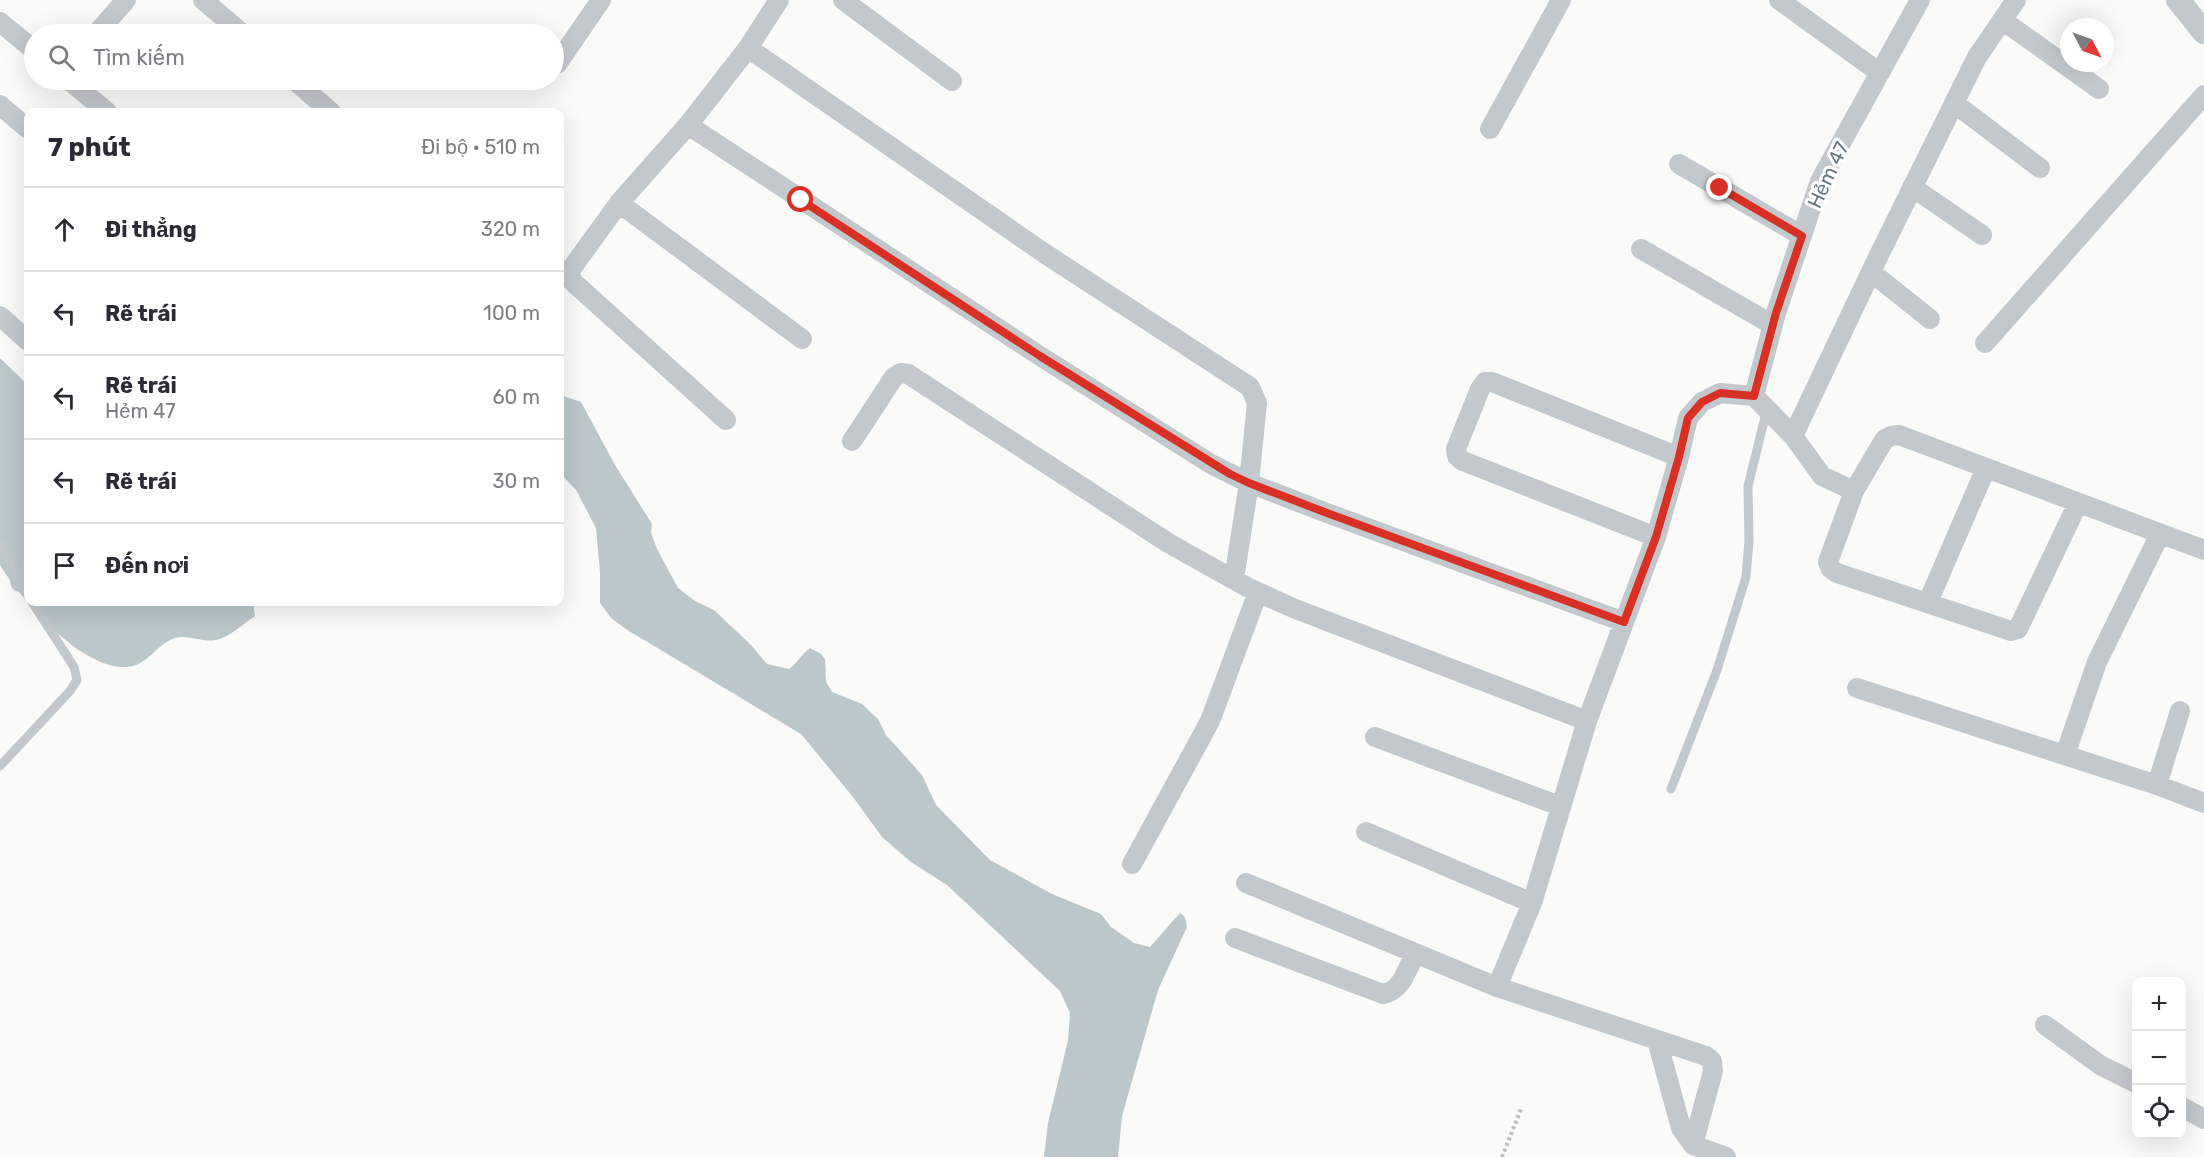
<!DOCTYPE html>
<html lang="vi">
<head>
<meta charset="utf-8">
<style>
  body { margin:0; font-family:Rubik,sans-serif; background:#f2f2f3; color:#2b2b33 }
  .controls { position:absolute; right:18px; bottom:18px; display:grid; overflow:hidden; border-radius:12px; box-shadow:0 6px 24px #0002 }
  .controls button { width:54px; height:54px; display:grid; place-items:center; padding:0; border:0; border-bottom:2px solid #e1e1e2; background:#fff; color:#2b2b33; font:30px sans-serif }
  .compass { position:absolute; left:2060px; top:18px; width:54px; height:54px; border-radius:50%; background:#fff; box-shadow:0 6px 24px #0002; rotate:131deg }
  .stop { position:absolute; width:18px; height:18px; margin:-14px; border:4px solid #d93025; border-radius:50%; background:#fff }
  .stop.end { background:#d93025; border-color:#fff; box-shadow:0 2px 6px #0008 }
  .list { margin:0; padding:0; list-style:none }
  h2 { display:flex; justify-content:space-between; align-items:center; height:78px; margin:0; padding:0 24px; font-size:26px }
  h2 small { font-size:20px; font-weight:400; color:#7c7c81 }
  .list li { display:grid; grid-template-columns:39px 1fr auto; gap:18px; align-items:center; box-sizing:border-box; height:84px; padding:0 24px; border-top:2px solid #e1e1e2 }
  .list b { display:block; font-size:22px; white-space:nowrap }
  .list p { margin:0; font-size:20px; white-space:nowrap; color:#7c7c81 }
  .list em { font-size:20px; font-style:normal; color:#7c7c81 }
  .icon { flex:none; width:33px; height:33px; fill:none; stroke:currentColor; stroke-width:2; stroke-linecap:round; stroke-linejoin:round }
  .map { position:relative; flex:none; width:2204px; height:1157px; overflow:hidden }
  .search { position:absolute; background:#fff; box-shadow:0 6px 24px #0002; left:24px; top:24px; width:540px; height:66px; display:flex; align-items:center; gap:15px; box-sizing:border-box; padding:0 21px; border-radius:33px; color:#7c7c81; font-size:22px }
  .panel { position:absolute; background:#fff; box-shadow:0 6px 24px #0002; left:24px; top:108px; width:540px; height:498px; border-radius:12px }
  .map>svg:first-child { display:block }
  .water { fill:#bbc7cb }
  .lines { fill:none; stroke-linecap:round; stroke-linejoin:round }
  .path { stroke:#bbbfc2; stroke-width:4; stroke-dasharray:3 3; stroke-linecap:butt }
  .service { stroke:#c3c8cc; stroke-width:9 }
  .minor { stroke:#c3c8cc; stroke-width:20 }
  .tertiary { stroke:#c3c8cc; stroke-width:24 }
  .route { stroke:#d93025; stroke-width:8 }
  .labels { text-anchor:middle; stroke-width:6; stroke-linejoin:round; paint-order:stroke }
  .street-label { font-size:20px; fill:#657683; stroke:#fff }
</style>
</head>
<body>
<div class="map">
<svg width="2204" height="1157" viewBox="0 0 2204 1157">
  <rect width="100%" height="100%" fill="#fafaf8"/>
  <path class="water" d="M0,358L28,385V602H253L255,616C244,623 230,637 216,640C204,643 187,634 175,638C160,642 149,662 133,666C87,677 22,601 0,565Z
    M560,395L581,402L615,465L652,524L651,533L657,549L678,588L695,601L714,610L751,645L767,664L789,669C798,663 801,654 810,648L821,654L825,659L826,682L832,692L862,704L878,719L886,735L922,775L936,805L990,860L1052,894L1101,914L1111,927L1134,943L1150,947L1180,913L1185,917L1187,927L1158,990L1122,1116L1118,1157H1044L1048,1123L1068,1040L1070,1013L1060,991L947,885L911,862L882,837L853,797L801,734L629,631L612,619L600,603V572L596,528L576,490L560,473Z"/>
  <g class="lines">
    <path class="path" d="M1502,1157L1521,1109"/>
    <path class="service" d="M0,543L28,596
      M0,766L70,691L77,680L74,667L32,602
      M1671,789L1717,670L1746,577L1749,541L1748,486L1767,409"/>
    <path class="minor" d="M203,0L243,34
      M779,0L748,48L688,125L1040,356L1211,464L1249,483L1327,513L1624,622
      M843,0L952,81
      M1779,0L1880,73
      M2002,20L2099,89
      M0,22L34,50
      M96,34L126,0
      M748,48L1044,253L1250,387L1257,403L1249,483L1234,579
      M557,64L601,0
      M69,80L107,112
      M294,80L331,112
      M1954,103L2040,168
      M0,105L28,129
      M688,125L619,203L569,272L573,282L726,420
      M1490,129L1561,0
      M1679,164L1802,236
      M1912,187L1982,235
      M619,203L802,339
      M1641,249L1773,325
      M1871,272L1930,319
      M0,316L28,341
      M1985,343L2204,95
      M1754,396L1776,313L1820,181L1920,0
      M1793,436L1878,257L1977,57L2016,0
      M852,441L894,377L901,373L908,374L1170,544L1247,587L1293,608L1587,721
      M1854,491L1828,562L1831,569L1837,573L2011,631L2018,629L2078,503
      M1656,537L1463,461L1457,456L1456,449L1480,389L1485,382H1492L1679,457
      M20,582L28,575
      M1928,602L1986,468
      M1857,688L2157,785L2204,803
      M1375,737L1560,806
      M2065,755L2097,662L2160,534
      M2157,785L2180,711
      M1366,832L1532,903
      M1132,864L1210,721L1258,592
      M1246,883L1497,987L1706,1056L1712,1061L1713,1071L1693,1145L1726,1157
      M1235,938L1383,994C1402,991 1407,969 1415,953
      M1497,987L1532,903L1587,721L1656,537L1679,457L1688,418L1702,402L1720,393L1754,396L1793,436L1822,476L1854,491L1884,440L1891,436L1899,435L2204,550
      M2045,1025L2100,1065L2136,1083
      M1657,1040L1681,1128L1693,1145
      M2182,1107L2204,1119"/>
    <path class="tertiary" d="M2178,0L2204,32"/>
  </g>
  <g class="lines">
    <path class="route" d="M801,200L1040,356L1230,474L1249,483L1327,513L1624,622L1656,537L1679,457L1688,418L1702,402L1720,393L1754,396L1776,313L1802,236L1720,188"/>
  </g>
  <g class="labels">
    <g class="street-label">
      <text transform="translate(1828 175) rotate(-65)" y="7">Hẻm 47</text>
    </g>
  </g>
</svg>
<div class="controls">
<button>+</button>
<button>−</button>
<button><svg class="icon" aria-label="locate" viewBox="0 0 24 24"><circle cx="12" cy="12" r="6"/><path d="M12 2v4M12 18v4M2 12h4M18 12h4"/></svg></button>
</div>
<svg class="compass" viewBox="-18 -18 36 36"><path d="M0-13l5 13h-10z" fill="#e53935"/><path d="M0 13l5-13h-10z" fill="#7c7c81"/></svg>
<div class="stop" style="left:801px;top:200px"></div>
<div class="stop end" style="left:1720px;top:188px"></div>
<div class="search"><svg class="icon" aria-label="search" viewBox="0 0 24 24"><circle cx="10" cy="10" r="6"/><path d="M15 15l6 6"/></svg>Tìm kiếm</div>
<section class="panel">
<h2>7 phút<small>Đi bộ · 510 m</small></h2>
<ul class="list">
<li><svg class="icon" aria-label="ahead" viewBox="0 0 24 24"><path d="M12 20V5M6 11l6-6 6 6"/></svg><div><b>Đi thẳng</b></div><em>320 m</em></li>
<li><svg class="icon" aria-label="left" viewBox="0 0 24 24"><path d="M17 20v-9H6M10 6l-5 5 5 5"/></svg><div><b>Rẽ trái</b></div><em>100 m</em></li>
<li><svg class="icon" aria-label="left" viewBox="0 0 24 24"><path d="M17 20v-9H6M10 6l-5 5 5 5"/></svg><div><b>Rẽ trái</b><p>Hẻm 47</p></div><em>60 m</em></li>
<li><svg class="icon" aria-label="left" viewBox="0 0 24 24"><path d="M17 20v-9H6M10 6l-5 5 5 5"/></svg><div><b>Rẽ trái</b></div><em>30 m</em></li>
<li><svg class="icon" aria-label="arrive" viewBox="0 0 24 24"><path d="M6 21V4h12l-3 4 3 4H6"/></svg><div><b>Đến nơi</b></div></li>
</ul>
</section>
</div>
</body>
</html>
